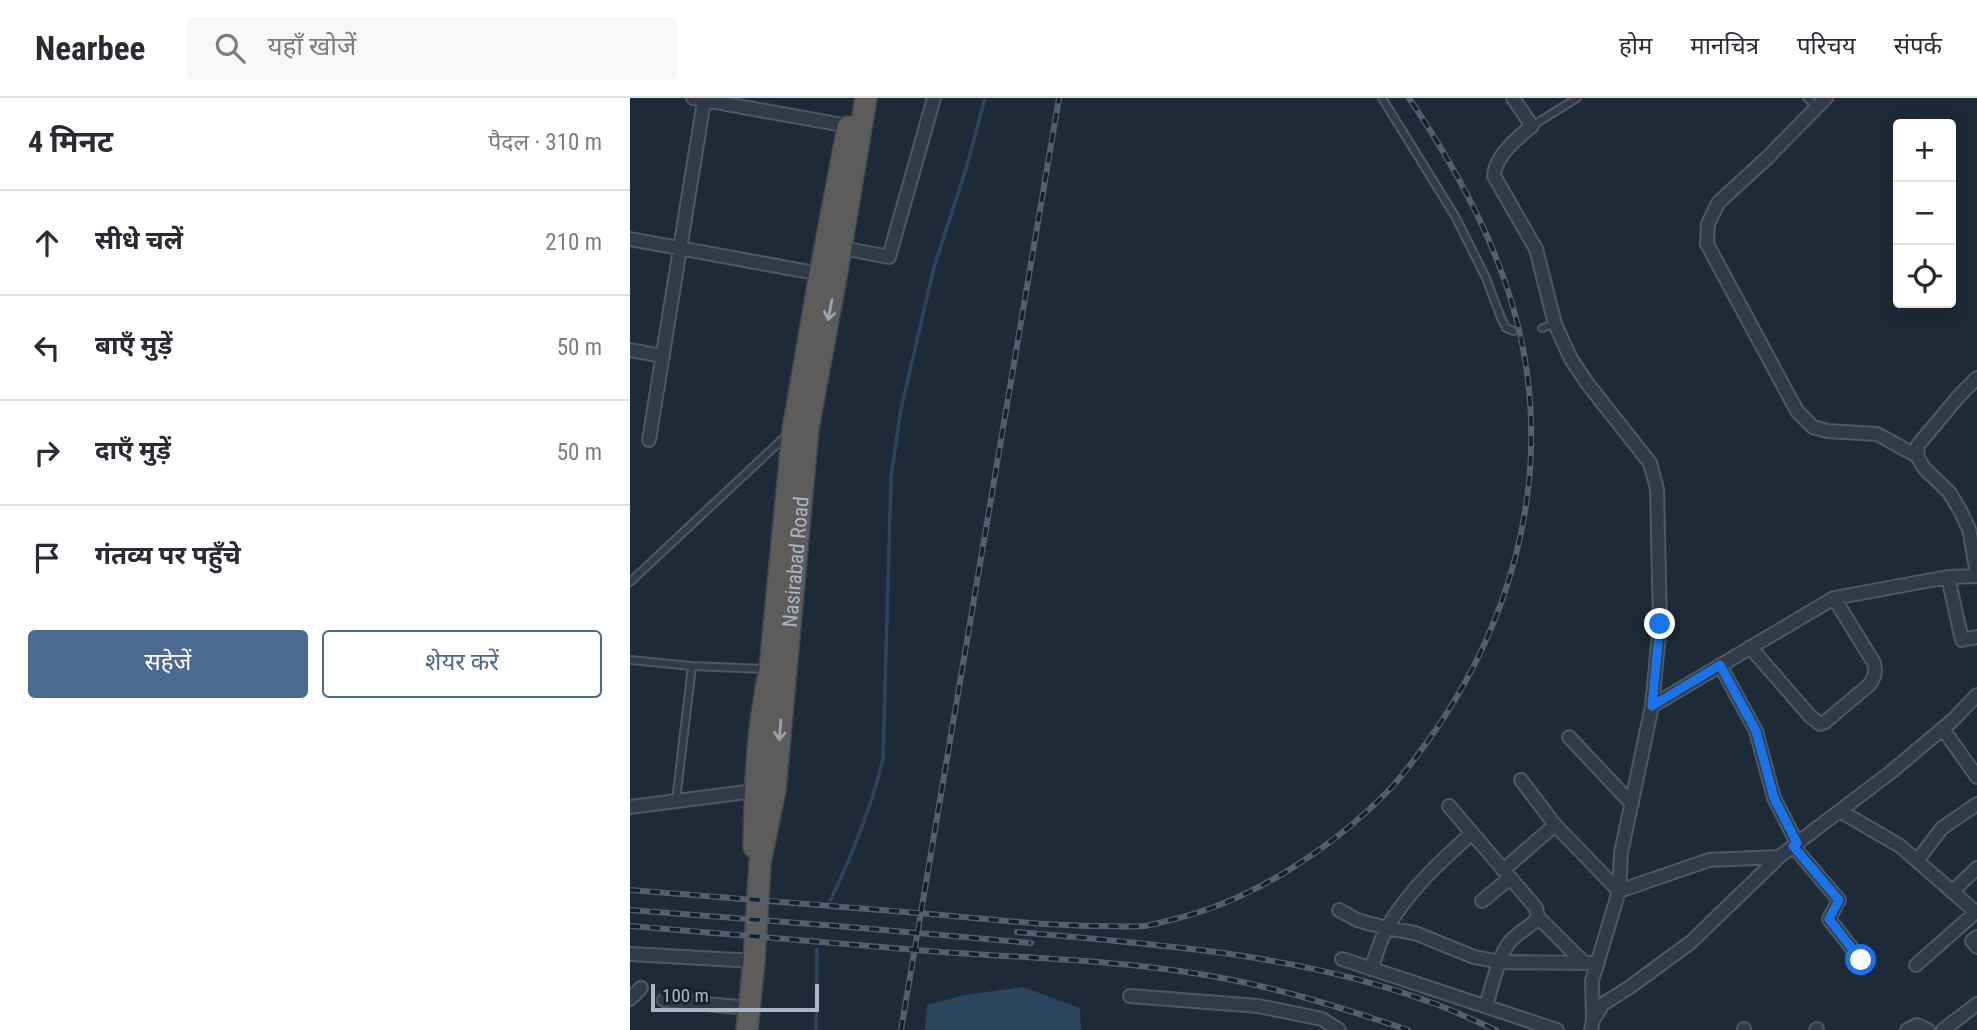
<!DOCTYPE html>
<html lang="hi">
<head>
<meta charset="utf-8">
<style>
  body { margin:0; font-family:"Roboto Condensed","Noto Sans Devanagari",sans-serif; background:#f7f7f7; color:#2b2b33 }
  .controls { position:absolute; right:21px; top:21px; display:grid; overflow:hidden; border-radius:7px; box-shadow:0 4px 18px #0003 }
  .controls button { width:63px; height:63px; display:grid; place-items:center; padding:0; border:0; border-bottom:2px solid #e1e1e2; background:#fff; color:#2b2b33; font:35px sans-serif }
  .scale { position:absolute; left:21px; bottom:18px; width:168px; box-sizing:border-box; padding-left:7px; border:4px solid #a9b6c5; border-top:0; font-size:19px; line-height:24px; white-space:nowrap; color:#a9b6c5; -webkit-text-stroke:5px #16202b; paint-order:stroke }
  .stop { position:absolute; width:21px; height:21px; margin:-16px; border:5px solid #1a73e8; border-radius:50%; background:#fff }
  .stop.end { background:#1a73e8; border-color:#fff; box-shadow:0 2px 7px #0008 }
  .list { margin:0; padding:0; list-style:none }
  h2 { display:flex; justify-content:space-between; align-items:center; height:91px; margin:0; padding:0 28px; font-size:30px }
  h2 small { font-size:23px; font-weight:400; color:#7c7c81 }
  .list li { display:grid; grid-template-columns:46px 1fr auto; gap:21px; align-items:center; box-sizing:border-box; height:105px; padding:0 28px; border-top:2px solid #e1e1e2 }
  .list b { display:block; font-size:26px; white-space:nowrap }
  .list em { font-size:23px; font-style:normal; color:#7c7c81 }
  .actions { display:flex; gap:14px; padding:21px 28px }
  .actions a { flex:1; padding:16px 0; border:2px solid #4c698f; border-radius:7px; text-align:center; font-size:24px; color:#4c698f }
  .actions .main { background:#4c698f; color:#fff }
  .icon { flex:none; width:38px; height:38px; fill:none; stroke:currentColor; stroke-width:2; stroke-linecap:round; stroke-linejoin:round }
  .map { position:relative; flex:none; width:1347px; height:932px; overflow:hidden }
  header { display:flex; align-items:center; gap:42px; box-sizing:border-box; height:98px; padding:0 35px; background:#fff; border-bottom:2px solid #e1e1e2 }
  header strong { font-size:33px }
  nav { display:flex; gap:38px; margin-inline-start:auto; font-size:24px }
  .search { width:490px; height:63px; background:#f7f7f7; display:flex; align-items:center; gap:18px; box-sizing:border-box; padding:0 24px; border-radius:7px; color:#7c7c81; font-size:26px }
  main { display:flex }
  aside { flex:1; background:#fff }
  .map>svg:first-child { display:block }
  .water { fill:#2c455e }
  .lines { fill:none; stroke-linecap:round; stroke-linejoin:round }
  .stream { stroke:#2c455e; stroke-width:3.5 }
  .service-casing { stroke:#4d5965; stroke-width:10 }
  .minor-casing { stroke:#4d5965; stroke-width:16 }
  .trunk-casing { stroke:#3b4651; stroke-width:24 }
  .service { stroke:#303b47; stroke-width:6 }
  .minor { stroke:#303b47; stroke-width:12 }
  .trunk { stroke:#5e5c5a; stroke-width:21 }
  .rail-casing { stroke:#51606f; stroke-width:6 }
  .rail { stroke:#16202b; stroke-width:3.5; stroke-dasharray:10; stroke-linecap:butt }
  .oneway { stroke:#9aa4b0 }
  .route { stroke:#1a73e8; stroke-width:9 }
  .labels { text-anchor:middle; stroke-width:5; stroke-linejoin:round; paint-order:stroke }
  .street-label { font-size:21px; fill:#a9b6c5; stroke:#16202b }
</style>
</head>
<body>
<header>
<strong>Nearbee</strong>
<div class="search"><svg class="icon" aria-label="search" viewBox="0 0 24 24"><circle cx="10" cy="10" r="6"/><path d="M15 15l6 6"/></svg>यहाँ खोजें</div>
<nav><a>होम</a><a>मानचित्र</a><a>परिचय</a><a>संपर्क</a></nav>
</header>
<main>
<aside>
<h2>4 मिनट<small>पैदल · 310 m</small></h2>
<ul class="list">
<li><svg class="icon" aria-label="ahead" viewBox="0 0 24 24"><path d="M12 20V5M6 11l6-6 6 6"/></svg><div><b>सीधे चलें</b></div><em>210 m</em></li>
<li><svg class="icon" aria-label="left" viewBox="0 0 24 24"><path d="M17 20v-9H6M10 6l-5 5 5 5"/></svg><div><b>बाएँ मुड़ें</b></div><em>50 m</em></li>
<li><svg class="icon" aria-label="right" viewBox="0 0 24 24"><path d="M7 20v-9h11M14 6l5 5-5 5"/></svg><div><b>दाएँ मुड़ें</b></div><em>50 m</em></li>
<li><svg class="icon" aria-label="arrive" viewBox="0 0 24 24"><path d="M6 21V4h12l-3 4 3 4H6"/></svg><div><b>गंतव्य पर पहुँचे</b></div></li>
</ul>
<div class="actions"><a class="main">सहेजें</a><a>शेयर करें</a></div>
</aside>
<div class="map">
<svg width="1347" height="932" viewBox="0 0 1347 932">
  <rect width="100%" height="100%" fill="#1d2a37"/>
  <path class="water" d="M393,889L450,910L451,932H295L297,907L334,897Z"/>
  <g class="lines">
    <path class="stream" d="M200,803C222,757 241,711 253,661L261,379L271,311L304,169L336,71L355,0
      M186,932L187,851"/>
    <g class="service-casing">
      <path id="service" d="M752,0L825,118L856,180L871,220L876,230L884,233
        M1177,0L1187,9
        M902,28L947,0
        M912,230L925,226
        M0,484L157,337
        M0,562L62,568L135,571
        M46,703L62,568"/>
    </g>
    <g class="minor-casing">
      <path id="minor" d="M63,0L218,28
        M883,0L902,28C887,40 865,58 864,78L906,151L925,226L941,261L957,285L1020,365L1027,391L1030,526L1022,608
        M1196,0L1137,60L1088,105L1078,126L1077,146L1167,313L1183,329L1197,333L1247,336L1287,358
        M0,141L196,177
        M212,150L259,159L304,0
        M0,252L33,258
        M1347,280L1329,298L1288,347L1287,358L1294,370L1319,394L1330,412L1339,431L1347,475
        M19,342L74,3
        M1318,479L1332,542L1347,539
        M1120,549L1180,618L1190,626L1195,624L1239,587C1245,579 1246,574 1244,565L1204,500
        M1090,567L1126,633L1144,700L1167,745
        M1313,631L1347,679
        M939,639L1002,706
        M891,682L925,727L989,793L1079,762L1149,759
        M819,708L906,810L908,819C901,830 887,834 879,845C869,857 861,891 856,908
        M0,709L131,692
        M1210,713L1270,748L1347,815
        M1163,748L1209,802L1199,821L1231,862
        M1287,763L1312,730L1347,706
        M873,772L925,727
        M1322,794L1347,770
        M852,803L880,780
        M709,812L727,822L756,830L785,835L844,859L870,864L968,865
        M908,819L954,865
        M1347,839L1342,843L1347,849
        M0,856L124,863
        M712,861L927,932
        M1286,867L1346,814
        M741,871C746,858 750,842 757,830C778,793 810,764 841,736
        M500,898L628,908L692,921L709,932
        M0,901L11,890
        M34,902L108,909
        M963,922L973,906L1000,889L1061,844L1149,759L1261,674L1323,622L1347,597
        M961,932L963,922L962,883L989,793L991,755L1022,608L1204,500L1318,479L1347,478
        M1114,932V931
        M1186,932L1187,931
        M1277,932L1287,927L1298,932
        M1313,932L1347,906"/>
    </g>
    <g class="trunk-casing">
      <g id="trunk">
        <path d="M124,749C125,689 127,629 140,571L163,332L190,176L218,29"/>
        <path id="s1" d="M117,932L124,863L130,765L145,692L178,330L206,179L236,0"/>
      </g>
    </g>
    <use href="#service" class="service"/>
    <use href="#minor" class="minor"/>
    <use href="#trunk" class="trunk"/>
    <g class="rail-casing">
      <path id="rail" d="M0,792C104,800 208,808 312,817C366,822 421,828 475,828C488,828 502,829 514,828C524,827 535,823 545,821C586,811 623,794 659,772C694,750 728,724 757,694C775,676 790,654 805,633C879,525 917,394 895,262C880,168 832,79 779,0
        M0,812L208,828L401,845
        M0,828C104,836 207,846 311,854C397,860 484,862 569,876C640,887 710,909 778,932
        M387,834C524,846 668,856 797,903C821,911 843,922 866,932
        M271,932L429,0"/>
    </g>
    <use href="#rail" class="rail"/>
  </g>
  <defs><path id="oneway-shaft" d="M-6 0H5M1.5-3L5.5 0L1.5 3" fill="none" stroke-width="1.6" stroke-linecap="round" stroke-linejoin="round" transform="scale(1.75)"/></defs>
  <g class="oneway">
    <use href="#oneway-shaft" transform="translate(200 212) rotate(101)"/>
    <use href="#oneway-shaft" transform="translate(150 632) rotate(95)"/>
  </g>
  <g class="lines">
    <path class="route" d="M1030,526L1022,608L1090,567L1126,633L1144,700L1167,745L1163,748L1209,802L1199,821L1231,862"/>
  </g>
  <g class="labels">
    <g class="street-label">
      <text dy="7" stroke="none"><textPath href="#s1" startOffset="471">Nasirabad Road</textPath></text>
    </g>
  </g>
</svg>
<div class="controls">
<button>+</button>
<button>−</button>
<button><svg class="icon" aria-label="locate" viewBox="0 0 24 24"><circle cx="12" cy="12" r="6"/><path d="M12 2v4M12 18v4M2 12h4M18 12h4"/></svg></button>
</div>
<div class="scale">100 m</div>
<div class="stop" style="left:1231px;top:862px"></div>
<div class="stop end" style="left:1030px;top:526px"></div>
</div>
</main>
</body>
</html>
